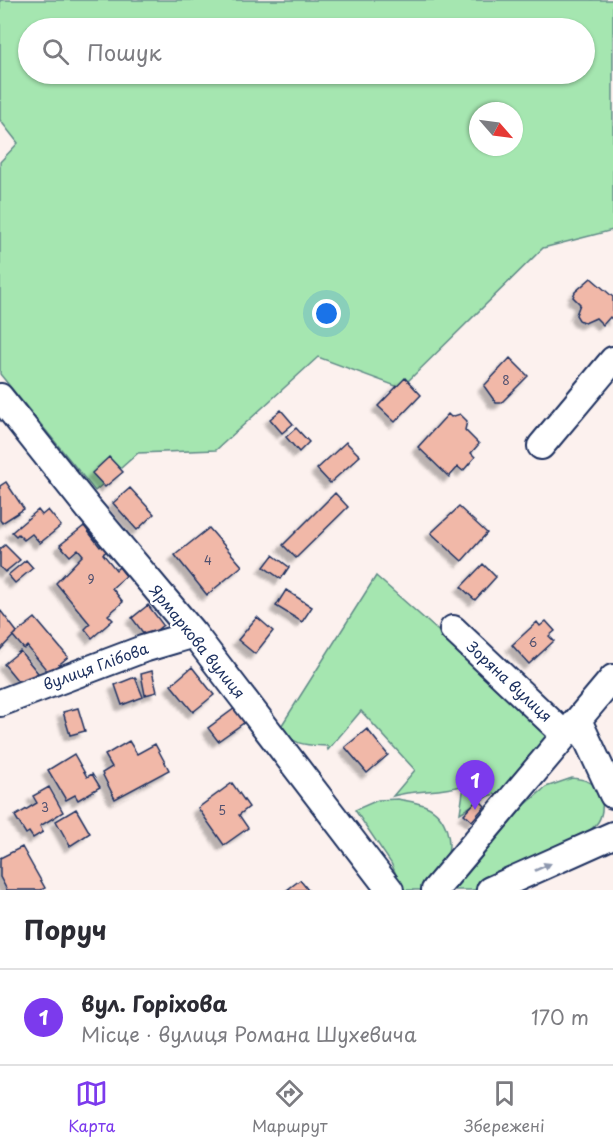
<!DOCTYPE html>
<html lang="uk">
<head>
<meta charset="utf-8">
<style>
  body { margin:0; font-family:"Playpen Sans",sans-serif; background:#f2f2f3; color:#2b2b33 }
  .compass { position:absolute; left:469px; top:102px; width:54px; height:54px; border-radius:50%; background:#fff; box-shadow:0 2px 4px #0004; rotate:118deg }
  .you { position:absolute; left:327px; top:314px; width:21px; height:21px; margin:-15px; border:4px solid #fff; border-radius:50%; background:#1a73e8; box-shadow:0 0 0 9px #1a73e833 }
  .badge { display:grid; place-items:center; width:39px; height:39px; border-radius:50%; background:#7c3aed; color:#fff; font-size:20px; font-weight:700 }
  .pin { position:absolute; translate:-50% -50px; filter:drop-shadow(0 2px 3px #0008) }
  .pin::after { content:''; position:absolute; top:32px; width:21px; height:18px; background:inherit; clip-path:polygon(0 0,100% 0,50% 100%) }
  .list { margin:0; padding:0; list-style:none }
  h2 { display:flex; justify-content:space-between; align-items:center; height:78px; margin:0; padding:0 24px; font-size:26px }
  h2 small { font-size:20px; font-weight:400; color:#7c7c81 }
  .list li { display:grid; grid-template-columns:39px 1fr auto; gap:18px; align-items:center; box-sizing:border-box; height:96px; padding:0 24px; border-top:2px solid #e1e1e2 }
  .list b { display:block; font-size:22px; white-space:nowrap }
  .list p { margin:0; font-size:20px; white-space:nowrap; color:#7c7c81 }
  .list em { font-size:20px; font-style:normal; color:#7c7c81 }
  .icon { flex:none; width:33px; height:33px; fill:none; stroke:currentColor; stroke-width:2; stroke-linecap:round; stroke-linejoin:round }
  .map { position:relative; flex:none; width:613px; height:890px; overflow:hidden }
  .search { position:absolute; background:#fff; box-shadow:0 2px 4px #0004; left:18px; right:18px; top:18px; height:66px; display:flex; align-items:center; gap:15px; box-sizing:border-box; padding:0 21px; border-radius:33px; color:#7c7c81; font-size:22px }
  .sheet { height:174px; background:#fff }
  nav { display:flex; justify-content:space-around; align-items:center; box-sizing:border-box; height:84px; border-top:2px solid #e1e1e2; background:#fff; font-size:16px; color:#7c7c81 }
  nav a { display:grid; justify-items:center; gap:3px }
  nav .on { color:#7c3aed }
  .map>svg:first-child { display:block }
  .green { fill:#a5e6b0; stroke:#608a87; stroke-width:1.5; fill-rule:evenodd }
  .building { fill:#f1b8a8; stroke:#1b2f5e; stroke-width:1.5; filter:url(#shadow) }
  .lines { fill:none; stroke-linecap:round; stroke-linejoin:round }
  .minor-casing { stroke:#1b2f5e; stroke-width:30 }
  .minor { stroke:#fff; stroke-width:26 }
  .oneway { fill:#8d97ae }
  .labels { text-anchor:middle; stroke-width:5; stroke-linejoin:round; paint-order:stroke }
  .number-label { font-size:12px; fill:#505170 }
  .street-label { font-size:15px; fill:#1b2f5e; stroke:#fff }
</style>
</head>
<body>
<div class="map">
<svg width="613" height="890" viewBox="0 0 613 890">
  <defs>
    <filter id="shadow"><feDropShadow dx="-5.5" dy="5.5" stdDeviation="1.5" flood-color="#0004"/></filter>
  </defs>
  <rect width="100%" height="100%" fill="#fcf1ee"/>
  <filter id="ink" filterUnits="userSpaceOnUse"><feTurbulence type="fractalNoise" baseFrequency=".0167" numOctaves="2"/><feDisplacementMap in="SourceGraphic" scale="12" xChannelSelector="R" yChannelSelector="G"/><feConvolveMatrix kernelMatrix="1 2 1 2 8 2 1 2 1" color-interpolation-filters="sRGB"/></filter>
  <g filter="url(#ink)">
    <path class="green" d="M0,0H613V230L543,248L401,388L318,357L216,450L138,453L95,491L0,374V162L18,143L0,120ZM28,28H584V74H28ZM478,111H514V147H478Z
      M376,576L555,734L543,747L529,756L510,790L488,796L460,813L464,785C440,793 416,789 393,796L415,770L361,711L328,750L327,746C304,745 295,746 280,728Z
      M572,778C583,779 598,783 601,795C603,804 603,814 598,822C585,841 496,885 473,890C467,890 460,890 454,890L525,805L546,787Z
      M398,799C407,801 417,802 426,806C447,815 454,843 445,863C440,873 431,882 425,890H403L391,863L355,810L378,800Z"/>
    <path class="building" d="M591,278L613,297V320L610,317L603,325L596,318L585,323L579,320L576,315L580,304L573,297L575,292Z
      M510,358L528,376L501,403H496L484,386Z
      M405,378L421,395L395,422L378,406Z
      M281,410L293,424L282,433L270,419Z
      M448,414L451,417L460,414L467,421L465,430L479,444L471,453L475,457L463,471L458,467L449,477L418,447Z
      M296,428L309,442L299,452L286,437Z
      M346,442L360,456L330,483L317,469Z
      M109,457L123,472L105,487L92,473Z
      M6,482L24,509L2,523L0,520V486Z
      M130,488L154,514L137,530L113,503Z
      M335,493L348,507L296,558L283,545Z
      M459,507L487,533L462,561L431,533Z
      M38,510L42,515L48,510L61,526L40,543L32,534L24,540L18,534L16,536L12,532Z
      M84,526L100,547L106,542L111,548L103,554L116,570L119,567L126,576L112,588L123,602L108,615L113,620L92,638L85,629L90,624L56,583L83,555L78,549L70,556L60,545Z
      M209,528L242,566L207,595L175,555Z
      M5,545L20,560L5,572L0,567V549Z
      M273,555L289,567L281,579L264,567Z
      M26,560L33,568L15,583L8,575Z
      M483,564L496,577L475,600L461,587Z
      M286,590L312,607L302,622L276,606Z
      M148,605L163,625L147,638L132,618Z
      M0,610L17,632L0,650Z
      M257,617L273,631L255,654L238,640Z
      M35,618L68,657L49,673L27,646L24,649L13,636Z
      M546,621L555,631L549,636L554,641L529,664L512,645L537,622L540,626Z
      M20,651L38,673L22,686L4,664Z
      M192,667L214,695L193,712L171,685Z
      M152,671L157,692L145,695L141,674Z
      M135,677L143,697L122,705L115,685Z
      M78,708L85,731L70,735L63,712Z
      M235,708L245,722L218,741L208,728Z
      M367,729L388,755L367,773L345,747Z
      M129,741L137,754L155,744L169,770L115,799L102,773L112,767L105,755Z
      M74,754L87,777L92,774L100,787L78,800L75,795L66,800L48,770Z
      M232,783L249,807L239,815L248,828L224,845L198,808Z
      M49,787L63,812L40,826L43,832L33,838L29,832L26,834L15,816L37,803L33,796Z
      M478,799L485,806L472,821L464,814Z
      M76,809L90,833L70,846L56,821Z
      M22,847L45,888L41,890H7L0,877V858Z
      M300,880L308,890H287Z"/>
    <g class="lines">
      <g class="minor-casing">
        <path id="minor" d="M0,397L89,509L194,634L390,890
          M541,446L613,360
          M453,629L565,735
          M0,703L143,649L194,634
          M578,720L613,795
          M435,890L613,678
          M490,890L613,835"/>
      </g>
      <use href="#minor" class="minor"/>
    </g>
    <defs><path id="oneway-solid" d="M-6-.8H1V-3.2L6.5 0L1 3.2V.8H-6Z" transform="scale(1.5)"/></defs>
    <use class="oneway" href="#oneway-solid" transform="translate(543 867) rotate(-24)"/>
  </g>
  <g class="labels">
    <g class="number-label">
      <text x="506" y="385">8</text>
      <text x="208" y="565">4</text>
      <text x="91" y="584">9</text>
      <text x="533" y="647">6</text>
      <text x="45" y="812">3</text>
      <text x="222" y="815">5</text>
    </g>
    <g class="street-label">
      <text transform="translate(197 642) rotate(51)" y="5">Ярмаркова вулиця</text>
      <text transform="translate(96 667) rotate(-20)" y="5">вулиця Глібова</text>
      <text transform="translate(509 682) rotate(43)" y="5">Зоряна вулиця</text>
    </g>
  </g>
</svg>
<svg class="compass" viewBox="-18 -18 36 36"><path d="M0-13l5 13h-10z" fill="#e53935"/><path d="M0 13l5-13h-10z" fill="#7c7c81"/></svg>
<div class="you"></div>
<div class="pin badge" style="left:475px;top:810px">1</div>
<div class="search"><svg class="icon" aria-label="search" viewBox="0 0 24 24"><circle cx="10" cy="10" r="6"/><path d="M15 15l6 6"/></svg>Пошук</div>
</div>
<section class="sheet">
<h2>Поруч<small></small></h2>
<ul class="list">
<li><span class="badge">1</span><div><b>вул. Горіхова</b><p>Місце · вулиця Романа Шухевича</p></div><em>170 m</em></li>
</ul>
</section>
<nav>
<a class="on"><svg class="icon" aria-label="map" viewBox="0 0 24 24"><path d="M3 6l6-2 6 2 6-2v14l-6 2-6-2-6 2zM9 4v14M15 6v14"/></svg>Карта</a>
<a><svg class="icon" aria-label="directions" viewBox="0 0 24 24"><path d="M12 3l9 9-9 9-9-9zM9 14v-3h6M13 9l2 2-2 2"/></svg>Маршрут</a>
<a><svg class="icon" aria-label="saved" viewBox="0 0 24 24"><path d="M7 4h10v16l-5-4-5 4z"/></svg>Збережені</a>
</nav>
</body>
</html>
